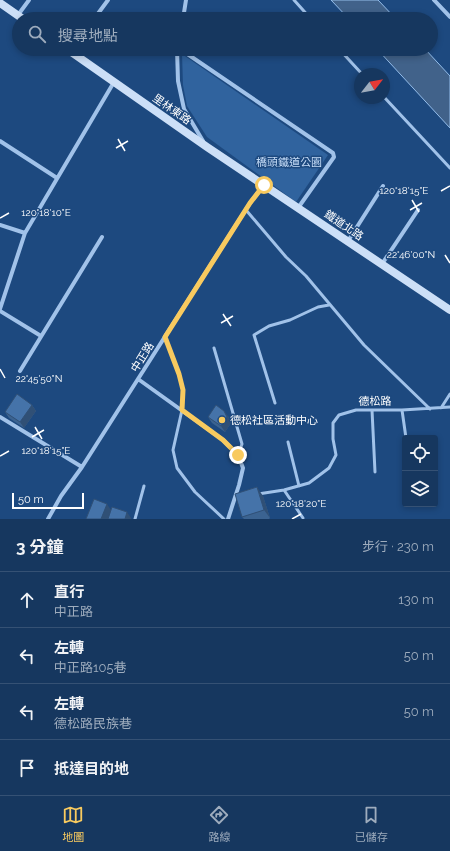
<!DOCTYPE html>
<html lang="zh-TW">
<head>
<meta charset="utf-8">
<style>
  body { margin:0; font-family:Raleway,"Noto Sans TC",sans-serif; background:#234268; color:#f1f3f6 }
  .controls { position:absolute; right:12px; bottom:12px; display:grid; overflow:hidden; border-radius:4px; box-shadow:0 2px 6px #0003 }
  .controls button { width:36px; height:36px; display:grid; place-items:center; padding:0; border:0; border-bottom:1px solid #355174; background:#16375f; color:#f1f3f6; font:20px sans-serif }
  .compass { position:absolute; left:354px; top:68px; width:36px; height:36px; border-radius:50%; background:#16375f; box-shadow:0 2px 6px #0003; rotate:59deg }
  .scale { position:absolute; left:12px; bottom:10px; width:72px; box-sizing:border-box; padding-left:4px; border:2px solid #fff; border-top:0; font-size:11px; line-height:14px; white-space:nowrap; color:#fff; -webkit-text-stroke:3px #1d497f; paint-order:stroke }
  .stop { position:absolute; width:12px; height:12px; margin:-9px; border:3px solid #f8ca5f; border-radius:50%; background:#fff }
  .stop.end { background:#f8ca5f; border-color:#fff; box-shadow:0 1px 4px #0008 }
  .list { margin:0; padding:0; list-style:none }
  h2 { display:flex; justify-content:space-between; align-items:center; height:52px; margin:0; padding:0 16px; font-size:17px }
  h2 small { font-size:13px; font-weight:400; color:#9eacbd }
  .list li { display:grid; grid-template-columns:26px 1fr auto; gap:12px; align-items:center; box-sizing:border-box; height:56px; padding:0 16px; border-top:1px solid #355174 }
  .list b { display:block; font-size:15px; white-space:nowrap }
  .list p { margin:0; font-size:13px; white-space:nowrap; color:#9eacbd }
  .list em { font-size:13px; font-style:normal; color:#9eacbd }
  .icon { flex:none; width:22px; height:22px; fill:none; stroke:currentColor; stroke-width:2; stroke-linecap:round; stroke-linejoin:round }
  .map { position:relative; flex:none; width:450px; height:519px; overflow:hidden }
  .search { position:absolute; background:#16375f; box-shadow:0 2px 6px #0003; left:12px; right:12px; top:12px; height:44px; display:flex; align-items:center; gap:10px; box-sizing:border-box; padding:0 14px; border-radius:22px; color:#9eacbd; font-size:15px }
  .sheet { height:276px; background:#16375f }
  nav { display:flex; justify-content:space-around; align-items:center; box-sizing:border-box; height:56px; border-top:1px solid #355174; background:#16375f; font-size:11px; color:#9eacbd }
  nav a { display:grid; justify-items:center; gap:2px }
  nav .on { color:#f8ca5f }
  .map>svg:first-child { display:block }
  .green { fill:#30639e }
  .water { fill:#41628a; stroke:#94bdea }
  .lines { fill:none; stroke-linecap:round; stroke-linejoin:round }
  .lane { stroke:#a1c2e9; stroke-width:3 }
  .street { stroke:#a1c2e9; stroke-width:4 }
  .secondary { stroke:#ccdff7; stroke-width:8 }
  .wall { fill:#3b6391 }
  .shaded-wall { fill:#305076 }
  .building { fill:#4573a9; stroke:#305076 }
  .route { stroke:#f8ca5f; stroke-width:5 }
  .ticks { fill:none; stroke:#fff; stroke-width:1.5 }
  .poi-dot { fill:#f8ca5f; stroke:#1d497f; stroke-width:1.5 }
  .labels { text-anchor:middle; stroke-width:3; stroke-linejoin:round; paint-order:stroke }
  .street-label { font-size:11px; fill:#fff; stroke:#1d497f }
  .park-label { font-size:11px; fill:#c5dcf7; stroke:#1d497f }
  .poi-label { font-size:11px; fill:#fff; stroke:#1d497f; text-anchor:start }
  .ticks-label { font-size:10px; text-anchor:middle; fill:#fff; stroke:#1d497f; stroke-width:3; stroke-linejoin:round; paint-order:stroke }
</style>
</head>
<body>
<div class="map">
<svg width="450" height="519" viewBox="0 0 450 519">
  <rect width="100%" height="100%" fill="#1d497f"/>
  <path class="green" d="M182,54L328,155L296,202L207,137L187,106L183,85Z"/>
  <path class="water" d="M331,0H378L396,19H349Z
    M377,49H425L450,76V128Z"/>
  <g class="lines">
    <path class="lane" d="M294,0L311,19
      M339,49L362,74
      M384,97L450,168
      M246,210L286,257L306,276L364,345L430,409
      M165,337L179,373L183,390L182,410L173,450L177,468L195,492L224,519
      M214,348L242,444L238,455
      M275,403L254,335L269,326L290,320L318,307L329,305
      M441,408L450,394
      M372,410L375,472
      M402,410L406,438
      M288,442L299,486
      M284,490L303,518
      M258,494L284,490L309,483L329,468L336,455L333,439V423L339,415L356,410H402L450,407
      M135,519L144,486"/>
    <path class="street" d="M434,0L450,17
      M18,15L29,0
      M94,19L108,0
      M183,19L186,0
      M177,49L178,81L184,109L203,141
      M180,49L333,153L334,157L298,208
      M0,141L57,178
      M0,225L25,233
      M348,241L383,186
      M382,264L418,210
      M0,309L25,233L114,82
      M0,311L41,336
      M20,371L102,237
      M138,379L223,440L238,455L243,468L239,485L228,519
      M0,417L82,467
      M48,519L61,496L82,467L250,203L264,185"/>
    <path class="secondary" d="M0,3L23,19
      M67,49L207,147L450,310"/>
  </g>
  <path class="wall" d="M32,405L36,411L24,428L9,418L5,412Z
    M228,416L231,423L225,432L212,423L208,417Z
    M263,496L270,518L269,519H244L242,517Z"/>
  <path class="shaded-wall" d="M32,405L36,411L24,428L20,422Z
    M224,411L228,416L231,423L225,432L221,426Z
    M257,487L263,496L270,518L264,510Z
    M107,504L111,510L108,519H101Z
    M127,512L131,518V519H125Z"/>
  <path class="building" d="M17,394L32,405L20,422L5,412Z
    M216,405L224,411L227,417L221,426L208,417Z
    M257,487L264,510L242,517L235,494Z
    M94,499L107,504L101,519H86Z
    M112,507L127,512L125,519H108Z"/>
  <g class="lines">
    <path class="route" d="M238,455L223,440L182,410L183,390L179,374L165,337L250,203L264,185"/>
  </g>
  <path class="ticks" d="M118,139L125,151M116,148L128,141M441,191L450,186M412,200L419,212M410,210L422,203M0,218L9,213M445,255L450,263M223,314L231,326M221,323L233,316M0,369L5,378M35,427L42,439M32,437L44,430M0,456L9,451M292,519L301,514"/>
  <circle class="poi-dot" cx="222" cy="420" r="4"/>
  <g class="labels">
    <g class="street-label">
      <text transform="translate(172 109) rotate(35)" y="4">里林東路</text>
      <text transform="translate(344 225) rotate(34)" y="4">鐵道北路</text>
      <text transform="translate(142 357) rotate(-58)" y="4">中正路</text>
      <text transform="translate(375 401) rotate(-1)" y="4">德松路</text>
    </g>
    <g class="park-label">
      <text x="289" y="166">橋頭鐵道公園</text>
    </g>
    <g class="poi-label">
      <text x="230" y="424">德松社區活動中心</text>
    </g>
  </g>
  <g class="ticks-label">
    <text x="404" y="194">120°18'15"E</text>
    <text x="46" y="216">120°18'10"E</text>
    <text x="411" y="258">22°46'00"N</text>
    <text x="39" y="382">22°45'50"N</text>
    <text x="46" y="454">120°18'15"E</text>
    <text x="301" y="507">120°18'20"E</text>
  </g>
</svg>
<div class="controls">
<button><svg class="icon" aria-label="locate" viewBox="0 0 24 24"><circle cx="12" cy="12" r="6"/><path d="M12 2v4M12 18v4M2 12h4M18 12h4"/></svg></button>
<button><svg class="icon" aria-label="layers" viewBox="0 0 24 24"><path d="M12 4l9 5-9 5-9-5zM3 14l9 5 9-5"/></svg></button>
</div>
<svg class="compass" viewBox="-18 -18 36 36"><path d="M0-13l5 13h-10z" fill="#e53935"/><path d="M0 13l5-13h-10z" fill="#9eacbd"/></svg>
<div class="scale">50 m</div>
<div class="stop" style="left:264px;top:185px"></div>
<div class="stop end" style="left:238px;top:455px"></div>
<div class="search"><svg class="icon" aria-label="search" viewBox="0 0 24 24"><circle cx="10" cy="10" r="6"/><path d="M15 15l6 6"/></svg>搜尋地點</div>
</div>
<section class="sheet">
<h2>3 分鐘<small>步行 · 230 m</small></h2>
<ul class="list">
<li><svg class="icon" aria-label="ahead" viewBox="0 0 24 24"><path d="M12 20V5M6 11l6-6 6 6"/></svg><div><b>直行</b><p>中正路</p></div><em>130 m</em></li>
<li><svg class="icon" aria-label="left" viewBox="0 0 24 24"><path d="M17 20v-9H6M10 6l-5 5 5 5"/></svg><div><b>左轉</b><p>中正路105巷</p></div><em>50 m</em></li>
<li><svg class="icon" aria-label="left" viewBox="0 0 24 24"><path d="M17 20v-9H6M10 6l-5 5 5 5"/></svg><div><b>左轉</b><p>德松路民族巷</p></div><em>50 m</em></li>
<li><svg class="icon" aria-label="arrive" viewBox="0 0 24 24"><path d="M6 21V4h12l-3 4 3 4H6"/></svg><div><b>抵達目的地</b></div></li>
</ul>
</section>
<nav>
<a class="on"><svg class="icon" aria-label="map" viewBox="0 0 24 24"><path d="M3 6l6-2 6 2 6-2v14l-6 2-6-2-6 2zM9 4v14M15 6v14"/></svg>地圖</a>
<a><svg class="icon" aria-label="directions" viewBox="0 0 24 24"><path d="M12 3l9 9-9 9-9-9zM9 14v-3h6M13 9l2 2-2 2"/></svg>路線</a>
<a><svg class="icon" aria-label="saved" viewBox="0 0 24 24"><path d="M7 4h10v16l-5-4-5 4z"/></svg>已儲存</a>
</nav>
</body>
</html>
